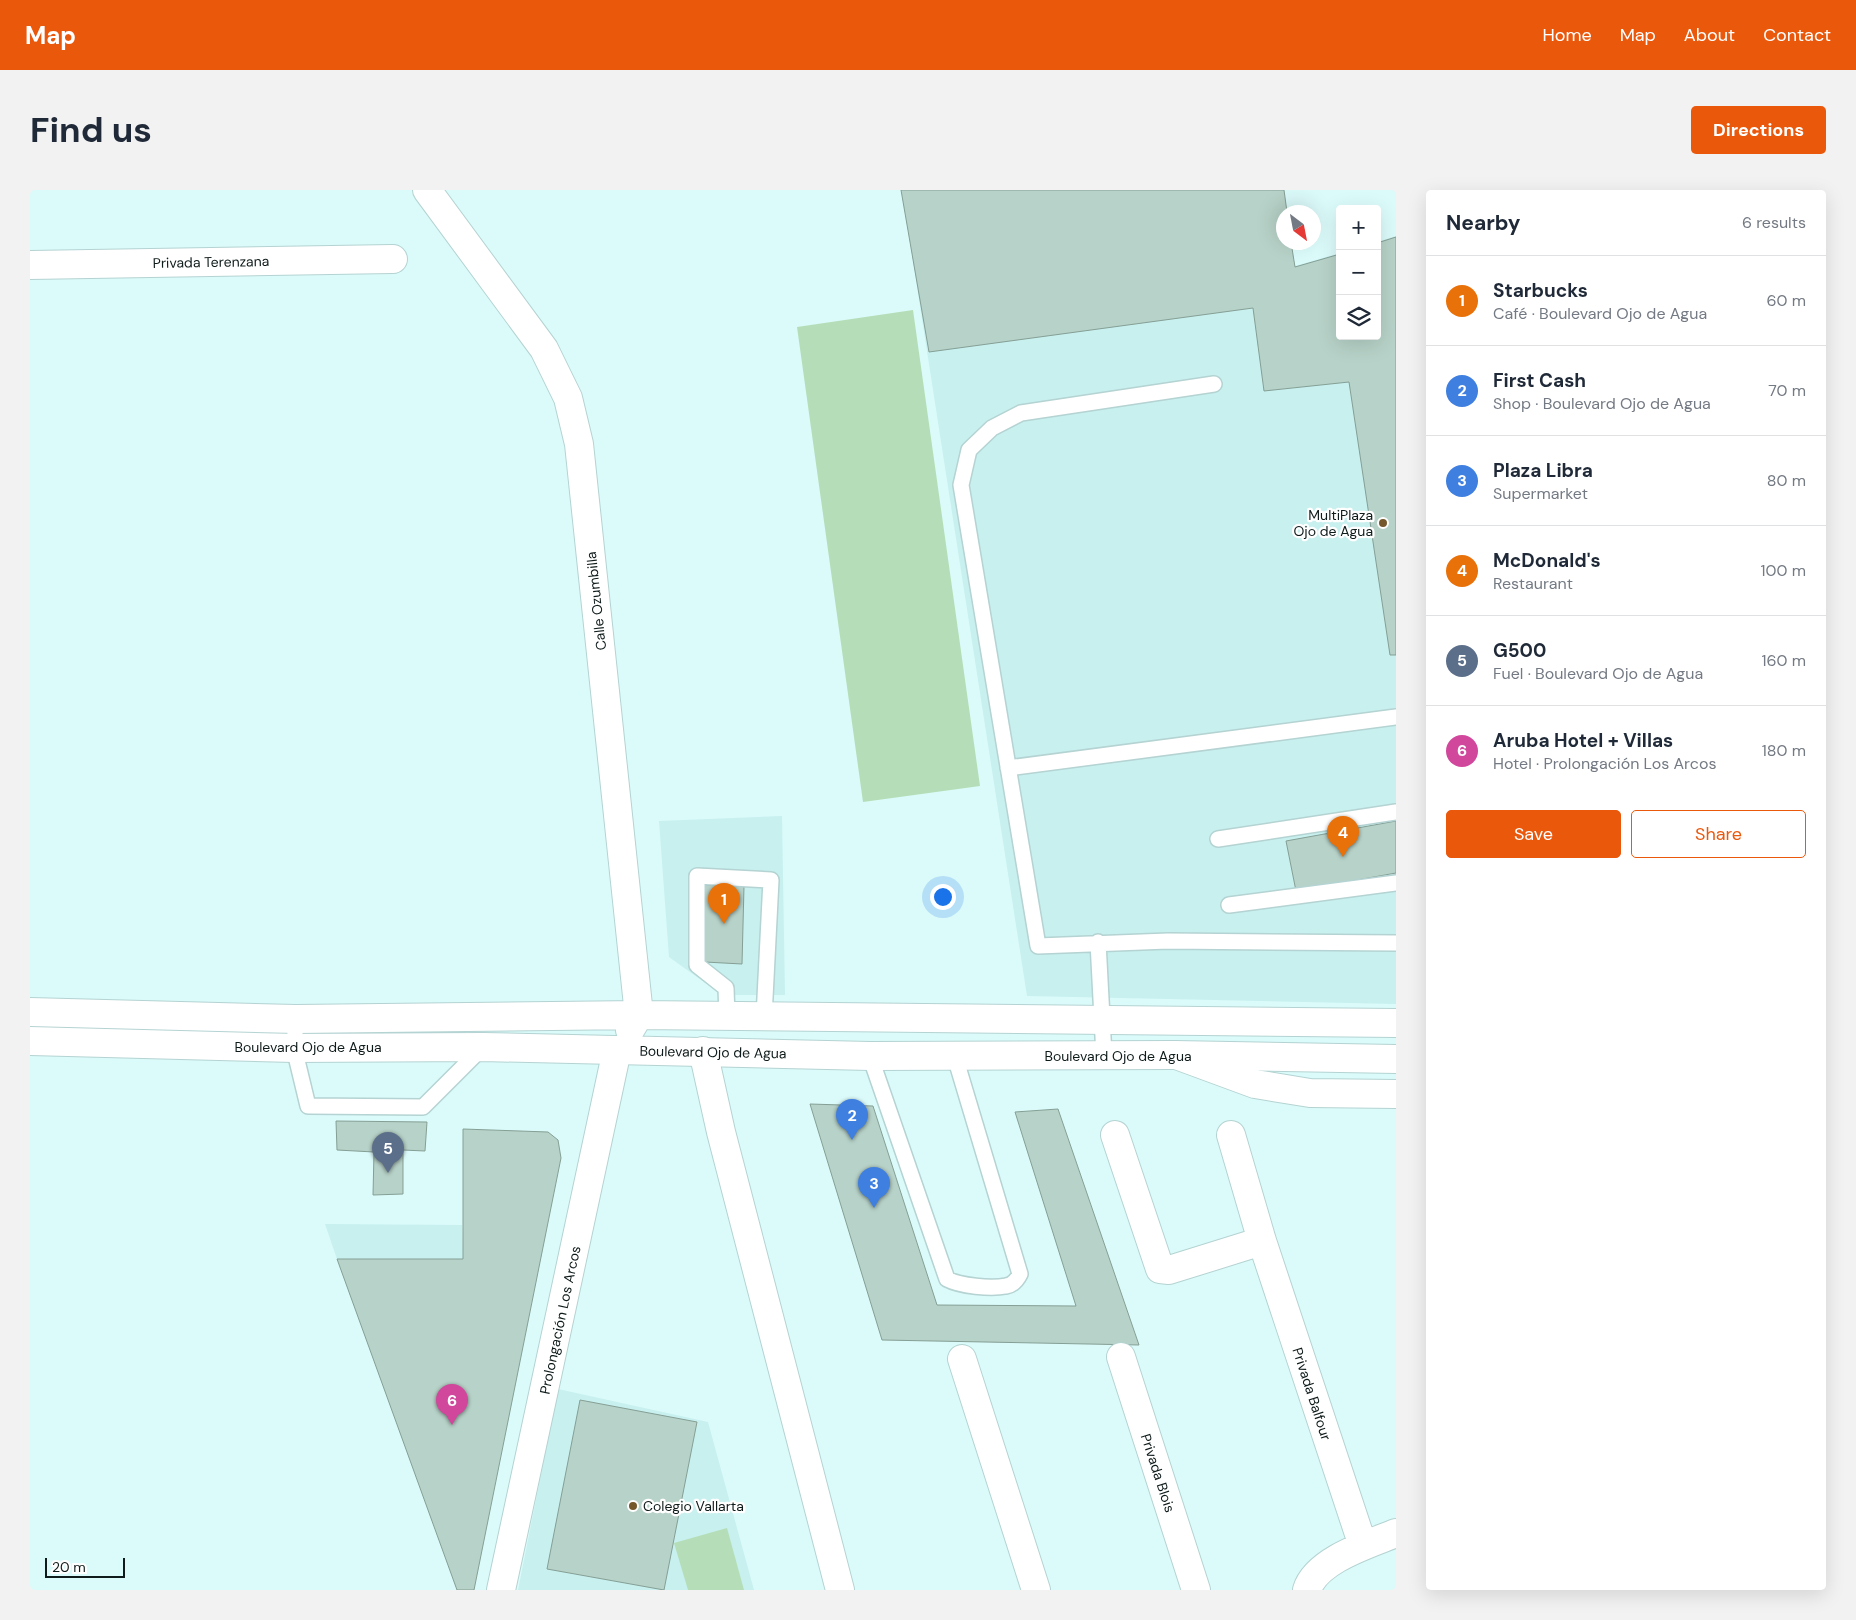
<!DOCTYPE html>
<html lang="en">
<head>
<meta charset="utf-8">
<style>
  body { margin:0; font-family:"DM Sans",sans-serif; background:#f2f2f3; color:#1f2937 }
  .controls { position:absolute; right:15px; top:15px; display:grid; overflow:hidden; border-radius:5px; box-shadow:0 5px 20px #0002 }
  .controls button { width:45px; height:45px; display:grid; place-items:center; padding:0; border:0; border-bottom:1px solid #e0e1e3; background:#fff; color:#1f2937; font:25px sans-serif }
  .compass { position:absolute; left:1246px; top:15px; width:45px; height:45px; border-radius:50%; background:#fff; box-shadow:0 5px 20px #0002; rotate:148deg }
  .scale { position:absolute; left:15px; bottom:12px; width:80px; box-sizing:border-box; padding-left:5px; border:2px solid #0f1a1a; border-top:0; font-size:14px; line-height:18px; white-space:nowrap; color:#0f1a1a; -webkit-text-stroke:4px #fff; paint-order:stroke }
  .you { position:absolute; left:912px; top:706px; width:18px; height:18px; margin:-12px; border:4px solid #fff; border-radius:50%; background:#1a73e8; box-shadow:0 0 0 8px #1a73e833 }
  .badge { display:grid; place-items:center; width:32px; height:32px; border-radius:50%; background:#ea580c; color:#fff; font-size:16px; font-weight:700 }
  .pin { position:absolute; translate:-50% -41px; filter:drop-shadow(0 1px 2px #0008) }
  .pin::after { content:''; position:absolute; top:26px; width:18px; height:15px; background:inherit; clip-path:polygon(0 0,100% 0,50% 100%) }
  .list { margin:0; padding:0; list-style:none }
  h2 { display:flex; justify-content:space-between; align-items:center; height:65px; margin:0; padding:0 20px; font-size:21px }
  h2 small { font-size:16px; font-weight:400; color:#747a83 }
  .list li { display:grid; grid-template-columns:32px 1fr auto; gap:15px; align-items:center; box-sizing:border-box; height:90px; padding:0 20px; border-top:1px solid #e0e1e3 }
  .list b { display:block; font-size:19px; white-space:nowrap }
  .list p { margin:0; font-size:16px; white-space:nowrap; color:#747a83 }
  .list em { font-size:16px; font-style:normal; color:#747a83 }
  .actions { display:flex; gap:10px; padding:15px 20px }
  .actions a { flex:1; padding:11px 0; border:1px solid #ea580c; border-radius:5px; text-align:center; font-size:18px; color:#ea580c }
  .actions .main { background:#ea580c; color:#fff }
  .icon { flex:none; width:28px; height:28px; fill:none; stroke:currentColor; stroke-width:2; stroke-linecap:round; stroke-linejoin:round }
  .map { position:relative; flex:none; width:1366px; height:1400px; overflow:hidden; border-radius:5px }
  header { display:flex; align-items:center; gap:30px; box-sizing:border-box; height:70px; padding:0 25px; background:#ea580c; color:#fff }
  header strong { font-size:24px }
  nav { display:flex; gap:28px; margin-inline-start:auto; font-size:18px }
  .intro { display:flex; align-items:center; justify-content:space-between; box-sizing:border-box; height:120px; padding:0 30px }
  h1 { margin:0; font-size:35px }
  .button { padding:12px 22px; border-radius:5px; background:#ea580c; color:#fff; font-size:18px; font-weight:700 }
  main { display:flex; gap:30px; padding:0 30px }
  aside { flex:1; background:#fff; border-radius:5px; box-shadow:0 5px 20px #0002 }
  .map>svg:first-child { display:block }
  .built { fill:#c7f0ef }
  .green { fill:#b5deb8 }
  .building { fill:#b7d2c8; stroke:#859f95 }
  .lines { fill:none; stroke-linecap:round; stroke-linejoin:round }
  .lane-casing { stroke:#b4d3d2; stroke-width:18 }
  .street-casing { stroke:#b4d3d2; stroke-width:30 }
  .secondary-casing { stroke:#b4d3d2; stroke-width:30 }
  .lane { stroke:#fff; stroke-width:15 }
  .street { stroke:#fff; stroke-width:28 }
  .secondary { stroke:#fff; stroke-width:28 }
  .poi-dot { fill:#74572a; stroke:#fff; stroke-width:2 }
  .labels { text-anchor:middle; stroke-width:4.5; stroke-linejoin:round; paint-order:stroke }
  .street-label { font-size:14px; fill:#0f1a1a; stroke:#fff }
  .poi-label { font-size:14px; fill:#0f1a1a; stroke:#fff; text-anchor:end }
</style>
</head>
<body>
<header>
<strong>Map</strong>
<nav><a>Home</a><a>Map</a><a>About</a><a>Contact</a></nav>
</header>
<div class="intro"><h1>Find us</h1><a class="button">Directions</a></div>
<main>
<div class="map">
<svg width="1366" height="1400" viewBox="0 0 1366 1400">
  <rect width="100%" height="100%" fill="#dbfbfa"/>
  <path class="built" d="M872,0H1254L1257,22H1254V52L1261,53L1265,76L1310,63V146H1347V52L1366,46V814L997,806Z
    M752,626L755,805H692L639,767L629,631Z
    M295,1034L432,1035L433,1069H307Z
    M528,1199L678,1232L724,1400H488Z"/>
  <path class="green" d="M883,120L950,596L833,612L767,137Z
    M697,1338L714,1400H658L644,1353Z"/>
  <path class="building" d="M871,0H1254L1257,22H1254V52H1261L1265,77L1310,64V146H1347V53L1366,47V465H1360L1319,192L1234,201L1223,118L899,162Z
    M1366,631V683L1266,701L1256,651Z
    M675,695L714,696L712,774L675,772Z
    M780,914L843,916L907,1115L1046,1116L985,922L1028,919L1109,1155L852,1150Z
    M306,931L397,932L395,961L373,960V1004L343,1005L344,962L307,960Z
    M433,939L518,942L528,950L531,968L444,1400H427L307,1069H433Z
    M550,1210L667,1232L634,1400L517,1379Z"/>
  <g class="lines">
    <g class="lane-casing">
      <path id="lane" d="M1184,194L991,223L962,238L939,260L931,295L1008,756L1138,751L1366,753
        M978,578L1366,527
        M1188,649L1366,622
        M1199,715L1366,693
        M1068,752L1074,866
        M697,827L696,798L667,775V686L741,690L734,827
        M266,829L264,858L278,916L393,917L453,857
        M840,866L917,1089C930,1096 961,1099 976,1096C983,1095 987,1090 990,1084L925,867"/>
    </g>
    <g class="street-casing">
      <path id="street" d="M0,75L363,69
        M673,861L691,942L810,1400
        M1149,866L1225,894L1280,903L1366,904
        M1085,945L1130,1079L1139,1080L1232,1051
        M1201,945L1232,1051L1333,1356
        M1091,1167L1166,1400
        M932,1169L1006,1400
        M471,1400L587,860
        M1277,1400C1286,1370 1339,1354 1366,1343"/>
    </g>
    <g class="secondary-casing">
      <path id="secondary" d="M397,0L514,159L538,208L549,254L609,825L600,840
        M0,822L266,829L609,825L1366,833
        M0,851L264,858L453,857L840,866L1145,865L1366,869"/>
    </g>
    <use href="#lane" class="lane"/>
    <use href="#street" class="street"/>
    <use href="#secondary" class="secondary"/>
  </g>
  <g class="poi-dot">
    <circle cx="1353" cy="333" r="5"/>
    <circle cx="603" cy="1316" r="5"/>
  </g>
  <g class="labels">
    <g class="street-label">
      <text transform="translate(181 72) rotate(-1)" y="5">Privada Terenzana</text>
      <text transform="translate(566 411) rotate(-96)" y="5">Calle Ozumbilla</text>
      <text x="278" y="862">Boulevard Ojo de Agua</text>
      <text transform="translate(683 862) rotate(1)" y="5">Boulevard Ojo de Agua</text>
      <text x="1088" y="871">Boulevard Ojo de Agua</text>
      <text transform="translate(530 1130) rotate(-78)" y="5">Prolongación Los Arcos</text>
      <text transform="translate(1282 1204) rotate(72)" y="5">Privada Balfour</text>
      <text transform="translate(1128 1283) rotate(72)" y="5">Privada Blois</text>
    </g>
    <g class="poi-label">
      <text x="1343" y="330">MultiPlaza<tspan x="1343" dy="16">Ojo de Agua</tspan></text>
      <text x="613" y="1321" text-anchor="start">Colegio Vallarta</text>
    </g>
  </g>
</svg>
<div class="controls">
<button>+</button>
<button>−</button>
<button><svg class="icon" aria-label="layers" viewBox="0 0 24 24"><path d="M12 4l9 5-9 5-9-5zM3 14l9 5 9-5"/></svg></button>
</div>
<svg class="compass" viewBox="-18 -18 36 36"><path d="M0-13l5 13h-10z" fill="#e53935"/><path d="M0 13l5-13h-10z" fill="#747a83"/></svg>
<div class="scale">20 m</div>
<div class="you"></div>
<div class="pin badge" style="left:694px;top:734px;background:#e8710a">1</div>
<div class="pin badge" style="left:822px;top:950px;background:#3f7fe0">2</div>
<div class="pin badge" style="left:844px;top:1018px;background:#3f7fe0">3</div>
<div class="pin badge" style="left:1313px;top:667px;background:#e8710a">4</div>
<div class="pin badge" style="left:358px;top:983px;background:#5c6f8a">5</div>
<div class="pin badge" style="left:422px;top:1235px;background:#d1479c">6</div>
</div>
<aside>
<h2>Nearby<small>6 results</small></h2>
<ul class="list">
<li><span class="badge" style="background:#e8710a">1</span><div><b>Starbucks</b><p>Café · Boulevard Ojo de Agua</p></div><em>60 m</em></li>
<li><span class="badge" style="background:#3f7fe0">2</span><div><b>First Cash</b><p>Shop · Boulevard Ojo de Agua</p></div><em>70 m</em></li>
<li><span class="badge" style="background:#3f7fe0">3</span><div><b>Plaza Libra</b><p>Supermarket</p></div><em>80 m</em></li>
<li><span class="badge" style="background:#e8710a">4</span><div><b>McDonald's</b><p>Restaurant</p></div><em>100 m</em></li>
<li><span class="badge" style="background:#5c6f8a">5</span><div><b>G500</b><p>Fuel · Boulevard Ojo de Agua</p></div><em>160 m</em></li>
<li><span class="badge" style="background:#d1479c">6</span><div><b>Aruba Hotel + Villas</b><p>Hotel · Prolongación Los Arcos</p></div><em>180 m</em></li>
</ul>
<div class="actions"><a class="main">Save</a><a>Share</a></div>
</aside>
</main>
</body>
</html>
